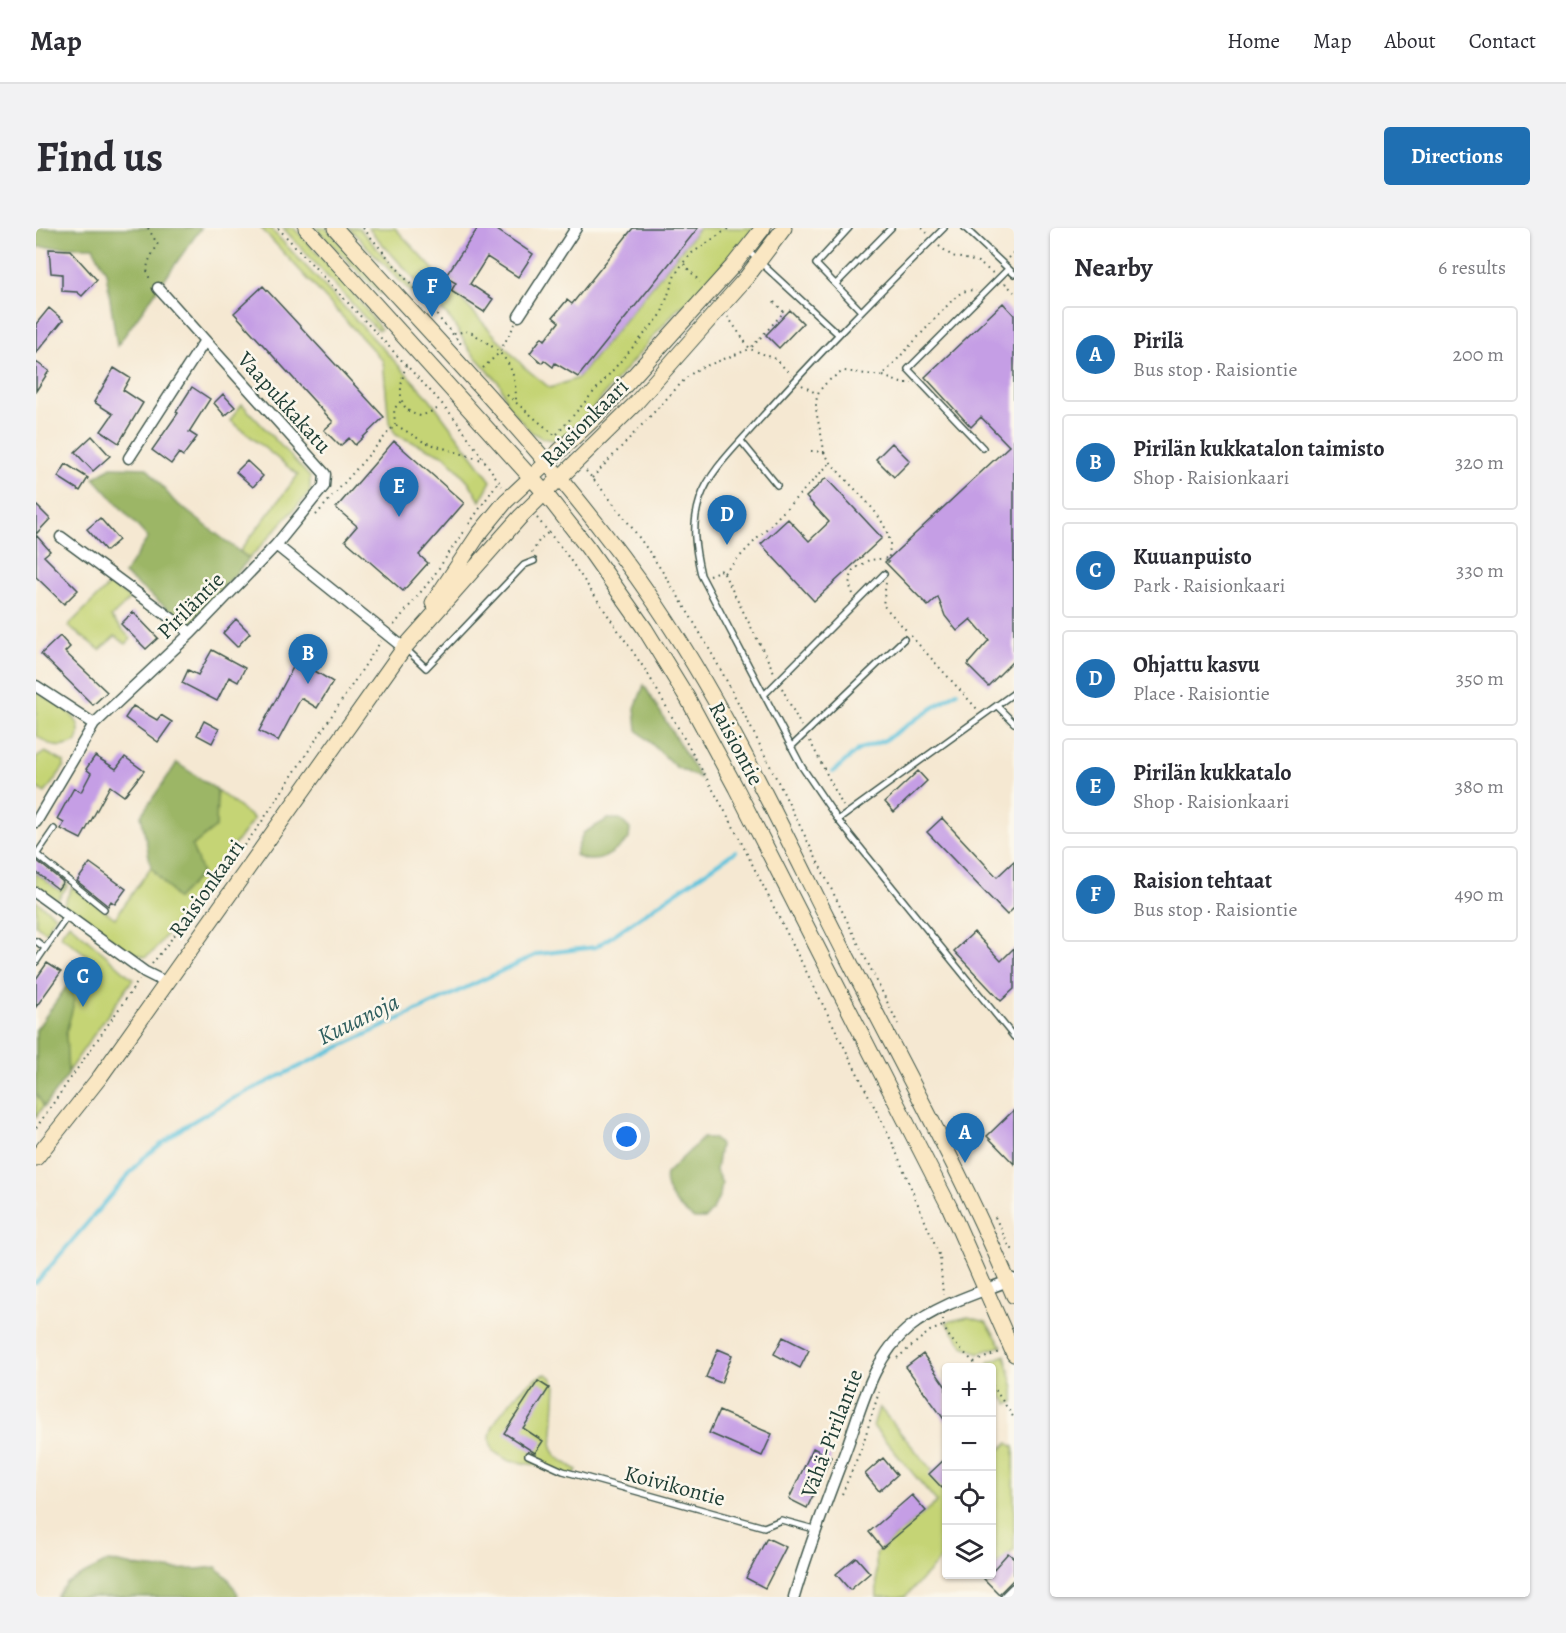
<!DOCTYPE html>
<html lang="en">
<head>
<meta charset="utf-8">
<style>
  body { margin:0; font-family:Alegreya,serif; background:#f2f2f3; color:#2b2b33 }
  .controls { position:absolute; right:18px; bottom:18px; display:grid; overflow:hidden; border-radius:6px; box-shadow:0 2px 4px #0004 }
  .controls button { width:54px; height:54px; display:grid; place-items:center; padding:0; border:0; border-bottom:2px solid #e1e1e2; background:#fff; color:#2b2b33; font:30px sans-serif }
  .you { position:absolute; left:591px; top:909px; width:21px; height:21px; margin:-15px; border:4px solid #fff; border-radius:50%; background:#1a73e8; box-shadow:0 0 0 9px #1a73e833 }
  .badge { display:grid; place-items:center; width:39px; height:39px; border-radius:50%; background:#1f6fb2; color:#fff; font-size:20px; font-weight:700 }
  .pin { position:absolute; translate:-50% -50px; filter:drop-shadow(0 2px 3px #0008) }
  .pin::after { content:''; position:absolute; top:32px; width:21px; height:18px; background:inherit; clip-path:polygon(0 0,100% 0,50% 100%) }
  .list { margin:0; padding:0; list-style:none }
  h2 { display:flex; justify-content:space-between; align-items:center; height:78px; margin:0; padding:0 24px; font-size:26px }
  h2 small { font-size:20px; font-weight:400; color:#7c7c81 }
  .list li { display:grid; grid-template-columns:39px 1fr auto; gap:18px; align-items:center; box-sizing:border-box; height:96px; margin:0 12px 12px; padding:0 12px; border:2px solid #e1e1e2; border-radius:6px }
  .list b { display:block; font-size:22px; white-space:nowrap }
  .list p { margin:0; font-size:20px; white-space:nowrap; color:#7c7c81 }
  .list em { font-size:20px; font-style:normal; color:#7c7c81 }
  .icon { flex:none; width:33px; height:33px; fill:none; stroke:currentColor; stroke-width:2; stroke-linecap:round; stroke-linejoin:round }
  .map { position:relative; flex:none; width:978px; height:1369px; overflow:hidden; border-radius:6px }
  header { display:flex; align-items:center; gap:36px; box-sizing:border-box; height:84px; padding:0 30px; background:#fff; border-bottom:2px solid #e1e1e2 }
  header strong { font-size:28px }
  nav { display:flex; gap:33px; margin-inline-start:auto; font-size:21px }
  .intro { display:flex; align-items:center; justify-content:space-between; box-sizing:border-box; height:144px; padding:0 36px }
  h1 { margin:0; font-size:42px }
  .button { padding:15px 27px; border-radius:6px; background:#1f6fb2; color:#fff; font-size:21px; font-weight:700 }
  main { display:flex; gap:36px; padding:0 36px }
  aside { flex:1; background:#fff; border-radius:6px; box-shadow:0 2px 4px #0004 }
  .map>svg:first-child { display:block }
  .green { fill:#c5d475; stroke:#728854; stroke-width:1.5 }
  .forest { fill:#9cb666; stroke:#5e7a4d; stroke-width:1.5 }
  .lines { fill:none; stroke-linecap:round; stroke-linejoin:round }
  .stream { stroke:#5ec3dc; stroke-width:4 }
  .building { fill:#c59ee5 }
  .lane-casing { stroke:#3f574c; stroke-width:8 }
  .street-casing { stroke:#3f574c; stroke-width:13 }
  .secondary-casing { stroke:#3f574c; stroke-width:17 }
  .path { stroke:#3f574c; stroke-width:2; stroke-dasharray:1.5 4.5; stroke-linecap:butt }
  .lane { stroke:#fff; stroke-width:5 }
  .street { stroke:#fff; stroke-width:10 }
  .secondary { stroke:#fae7c3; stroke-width:15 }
  .labels { text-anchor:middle; stroke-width:5; stroke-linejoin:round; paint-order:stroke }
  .street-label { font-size:22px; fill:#1f3d34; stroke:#fbf7ec }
  .water-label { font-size:24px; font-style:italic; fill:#2f5e5e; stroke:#fbf7ec }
</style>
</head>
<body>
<header>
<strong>Map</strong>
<nav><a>Home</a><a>Map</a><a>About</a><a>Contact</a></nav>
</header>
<div class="intro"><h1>Find us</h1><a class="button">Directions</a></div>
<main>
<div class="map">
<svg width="978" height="1369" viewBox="0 0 978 1369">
  <rect width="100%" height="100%" fill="#fbf7ec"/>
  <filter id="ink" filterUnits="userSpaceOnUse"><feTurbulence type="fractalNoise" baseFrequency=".0167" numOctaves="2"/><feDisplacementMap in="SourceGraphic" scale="12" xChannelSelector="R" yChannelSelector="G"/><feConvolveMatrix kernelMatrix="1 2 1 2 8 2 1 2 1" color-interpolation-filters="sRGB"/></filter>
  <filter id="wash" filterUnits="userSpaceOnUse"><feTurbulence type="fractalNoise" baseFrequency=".008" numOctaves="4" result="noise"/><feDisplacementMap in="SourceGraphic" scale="24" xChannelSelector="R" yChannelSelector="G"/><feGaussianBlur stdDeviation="1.35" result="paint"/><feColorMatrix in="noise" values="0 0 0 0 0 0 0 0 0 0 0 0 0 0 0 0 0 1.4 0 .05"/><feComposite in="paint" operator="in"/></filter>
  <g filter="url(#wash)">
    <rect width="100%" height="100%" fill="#f5e8d2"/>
    <path class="green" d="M225,0H234L394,171L455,253L444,273L433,254L409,228L360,207L353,194L347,133Z
      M247,0H258L313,60L345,101L342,102L330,91Z
      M280,0H290L348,63L344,66Z
      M313,0H323L388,74L386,76Z
      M332,0H359L488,139L514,160L542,150L663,0H718L657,72L642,80L549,189L529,208L516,212L506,210L495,204L472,178L464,156L434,123L416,93Z
      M206,176L274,249V264L213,331L204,323L262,247L194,192Z
      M74,356L94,371L75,389L95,411L90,416L79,408L64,422L32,398Z
      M0,463C19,476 52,487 41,514C22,522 15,519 0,507Z
      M9,524L28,534V539L9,565L0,559V530Z
      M181,562L218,591L118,723L109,729L93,723L27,678L36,659L79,690L115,639L142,671L156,618L180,599Z
      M0,645L24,663L30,655L32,657L20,674L0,660Z
      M0,673L19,687L10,704L0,697Z
      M33,695L97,751L0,889V802L52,728L24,707Z
      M932,1089L950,1094L966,1118L943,1125L927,1118L910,1094Z
      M969,1127L978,1160V1174L972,1176L956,1154V1140L950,1139L953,1134Z
      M510,1146L515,1149L520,1158L516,1220L521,1229L541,1242L535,1251L501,1237L473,1233L457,1223C456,1219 453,1213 454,1209C456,1190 492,1150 510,1146Z
      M843,1179L910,1259V1326L869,1369H841L840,1325L901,1274L837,1198Z
      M972,1215L978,1219V1322L960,1337L956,1334V1229Z"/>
    <path class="forest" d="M0,0H165L81,118L70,44L57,19H0Z
      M75,239L111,240L138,273L213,331L154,398L88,346L112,310L58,250Z
      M608,457L664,550L640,539L601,502L599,480Z
      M141,535L181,562L180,599L156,618L166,645L141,671L115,639L105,587Z
      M572,591H584L594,601L593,611C577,626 560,640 539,627L547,605Z
      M33,755L39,771L30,805L32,847L8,879L0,865V802Z
      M667,910H677L684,917L680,943L686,955L684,967L676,983L669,991H658C644,981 626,965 630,946Z
      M73,1333C107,1341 145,1344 180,1339L192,1350L202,1366L201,1369H20L30,1355Z"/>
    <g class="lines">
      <path class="stream" d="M797,544L822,522L849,512L921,464
        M0,1055L106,931L149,898L194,872L314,814L502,726L560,719L700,623"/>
    </g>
    <g id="blocks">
      <path class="building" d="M442,0H458L497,26L482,49L451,29L434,56L457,71L448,84L415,63L420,55L409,49Z
        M597,0H662L542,149L519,135L517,139L508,132L506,135L494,125L506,109L509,112L523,94L517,89L531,72L536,76Z
        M13,21L34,22L61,52L46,68L41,64L26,63V46L15,45Z
        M227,58L348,189L319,217L313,210L304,218L288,202L297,194L198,85Z
        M967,75L978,87V432L952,458L931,437L953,412L935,391L921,403L909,388L902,369L892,378L849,334L973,218L945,189L935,199L889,149Z
        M13,80L27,92L0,125V96Z
        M754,82L767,95L743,120L730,107Z
        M0,134L13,143L0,163Z
        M78,140L94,150L87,162L107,175L83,215L65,203L77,186L58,174Z
        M156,159L174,171L153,204L161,209L147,228L143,225L135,236L116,222L142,185L140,184Z
        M187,166L199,179L189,188L178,175Z
        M56,208L74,228L57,243L39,224Z
        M358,213L428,275L383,327L392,335L367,363L309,312L321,298L300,280Z
        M856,215L874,233L858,249L840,231Z
        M211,233L227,248L217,259L200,244Z
        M30,236L52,250L44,263L22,249Z
        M790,250L846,310L778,373L725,316L752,291L773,313L793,294L770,269Z
        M0,277L14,291L0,306Z
        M64,290L83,312L70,323L51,301Z
        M0,307L14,323L8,328L42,362L28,376L0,349Z
        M97,384L122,410L110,421L85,396Z
        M200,391L214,405L201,419L187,405Z
        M24,408L34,419L29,424L71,464L57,477L5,426Z
        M176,422L209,440L202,454L193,449L181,473L146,455L152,442L162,447Z
        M261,432L297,454L281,480L265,470L242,513L223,503Z
        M97,478L121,492L125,487L136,494L122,514L89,490Z
        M168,493L183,501L176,515L161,507Z
        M59,528L80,541L89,529L108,543L88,568L74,558L45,611L25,601L28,595L21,591L38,560L45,564L55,545L50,541Z
        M882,543L891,553L858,584L849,574Z
        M906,590L961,649L978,633V680L971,687L891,604Z
        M0,632L27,654L22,661L0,644Z
        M54,635L90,661L79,676L75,673L72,678L41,653Z
        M938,704L965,733L978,720V761L965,773L918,723Z
        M11,735L25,744L0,779V751Z
        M978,882V936L951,908Z
        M747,1109L773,1122L764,1140L738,1126Z
        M682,1121L696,1127L685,1155L670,1149Z
        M887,1126L910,1159V1194L870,1139Z
        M502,1153L513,1160L487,1200L507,1213L499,1225L468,1205Z
        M683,1183L736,1206L726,1228L673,1205Z
        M777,1220L795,1229L771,1280L753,1271Z
        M847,1230L861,1247L843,1263L829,1246Z
        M910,1230V1256L906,1260L893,1246Z
        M876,1267L890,1283L846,1320L833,1304Z
        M731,1310L750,1319L729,1360L710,1350Z
        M972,1325L978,1330V1351L963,1366L948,1351L956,1347V1343Z
        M820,1329L834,1345L814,1362L800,1346Z"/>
    </g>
  </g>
  <g filter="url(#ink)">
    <use href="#blocks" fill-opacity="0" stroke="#3f574c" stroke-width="1.5"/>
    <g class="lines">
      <g class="lane-casing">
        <path id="lane" d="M813,0L780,36L825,83
          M908,0C845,63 783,125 724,191C704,215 674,241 664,271C655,298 659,320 665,347L766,539L802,592L978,809
          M929,0L978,46
          M711,22L802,106
          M800,56L855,0
          M705,213L741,257
          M947,220L872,141L972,41
          M370,421L390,440L488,337L498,333
          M728,467L848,346
          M961,478L978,495
          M755,519L868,411
          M802,592L978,465
          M0,626L68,681
          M0,627L18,601
          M0,713L9,720
          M0,734L32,687
          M492,1227L527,1243L728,1299L745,1292L778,1301"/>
      </g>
      <g class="street-casing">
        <path id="street" d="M122,60L289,246L288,258L240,317
          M483,88L540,0
          M93,230L168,114
          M25,309L155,405
          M0,458L58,496
          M0,594L58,496L155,405L240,317L368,420
          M0,665L109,744L131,755
          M758,1369C772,1321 790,1274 808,1227C825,1183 835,1130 874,1099C903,1076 943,1065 977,1051
          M970,1369L978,1361"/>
      </g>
      <g class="secondary-casing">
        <path id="secondary" d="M270,0L509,265L552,320L609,401L652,471L700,560L913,978L978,1126
          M299,0C409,122 526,239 619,375C694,486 750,610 811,729C868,841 930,952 978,1068
          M397,375L443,306L470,273L565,184L696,39L727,0
          M0,930L64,849L368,420L485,288L598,177L710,50L748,0"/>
      </g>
      <path class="path" d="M112,0L122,17C115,27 106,41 115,52
        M242,0L400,169L420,192L466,258
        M327,0L425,116
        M886,0L891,5
        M903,18L916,28L942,34L958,46
        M972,30L978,24
        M648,36L664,54
        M969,55L978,64
        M738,74L748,84L714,121L740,131L755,147
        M418,106L429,103L436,105C468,125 480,135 480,174
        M370,137C364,157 358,183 385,188L401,181
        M447,140L463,125L479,96
        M847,148L865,155H876
        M766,157L781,166
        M471,167L521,209
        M360,197L388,214L449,233
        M521,206L625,87L639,47L647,35L656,25L693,0
        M775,223L788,224C784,185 764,166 808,143L846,148L921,67L932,62L940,63
        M788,224C804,253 849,281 854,315C854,323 852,331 852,339
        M550,243C635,338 695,458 751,572C788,646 825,721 862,796
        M556,250L651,149L662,141L714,121L692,89
        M280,287L359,197L358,181L365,173
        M501,290L528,323L612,446L695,594L856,914L904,1029L907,1067
        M433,296L462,254
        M496,325L504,311L513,304
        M688,345L794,235
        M673,347L686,342L738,444
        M850,355L847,377L871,403
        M817,366L813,356L817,342L833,332L853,330
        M358,397L397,349L429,301
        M875,408L942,482
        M746,460L765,498
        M774,513L807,578
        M116,736L223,598L345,413
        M0,900L103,752
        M959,989L974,1020L978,1022
        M907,1091C907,1111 932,1125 942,1140
        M861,1130L894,1103L907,1098
        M938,1134L963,1124
        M956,1157L978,1190
        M806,1266L826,1219L843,1164"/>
      <use href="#lane" class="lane"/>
      <use href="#street" class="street"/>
      <use href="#secondary" class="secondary"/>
    </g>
  </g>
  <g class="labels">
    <g class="street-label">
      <text transform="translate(249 174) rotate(48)" y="8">Vaapukkakatu</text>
      <text transform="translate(548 194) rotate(-45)" y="8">Raisionkaari</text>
      <text transform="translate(154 377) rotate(-45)" y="8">Piriläntie</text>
      <text transform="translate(701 515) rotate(62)" y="8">Raisiontie</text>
      <text transform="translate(170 660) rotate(-55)" y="8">Raisionkaari</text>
      <text transform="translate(795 1205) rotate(-69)" y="8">Vähä-Pirilantie</text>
      <text transform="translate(639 1257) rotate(15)" y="8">Koivikontie</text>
    </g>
    <g class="water-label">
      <text transform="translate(322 791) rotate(-26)" y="8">Kuuanoja</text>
    </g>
  </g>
</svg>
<div class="controls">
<button>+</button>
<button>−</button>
<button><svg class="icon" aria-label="locate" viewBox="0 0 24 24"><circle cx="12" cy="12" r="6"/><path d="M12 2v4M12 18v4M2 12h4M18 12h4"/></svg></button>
<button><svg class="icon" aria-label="layers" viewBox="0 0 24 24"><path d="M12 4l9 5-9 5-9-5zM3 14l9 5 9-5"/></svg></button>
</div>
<div class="you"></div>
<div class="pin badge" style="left:929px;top:935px">A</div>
<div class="pin badge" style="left:272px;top:456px">B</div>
<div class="pin badge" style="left:47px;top:779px">C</div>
<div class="pin badge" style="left:691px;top:317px">D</div>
<div class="pin badge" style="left:363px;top:289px">E</div>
<div class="pin badge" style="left:396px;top:89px">F</div>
</div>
<aside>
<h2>Nearby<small>6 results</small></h2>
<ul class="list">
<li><span class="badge">A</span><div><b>Pirilä</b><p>Bus stop · Raisiontie</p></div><em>200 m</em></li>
<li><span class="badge">B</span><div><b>Pirilän kukkatalon taimisto</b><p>Shop · Raisionkaari</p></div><em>320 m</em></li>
<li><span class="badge">C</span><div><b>Kuuanpuisto</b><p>Park · Raisionkaari</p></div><em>330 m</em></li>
<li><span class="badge">D</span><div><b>Ohjattu kasvu</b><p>Place · Raisiontie</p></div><em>350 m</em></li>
<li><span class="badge">E</span><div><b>Pirilän kukkatalo</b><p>Shop · Raisionkaari</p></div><em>380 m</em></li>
<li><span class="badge">F</span><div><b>Raision tehtaat</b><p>Bus stop · Raisiontie</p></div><em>490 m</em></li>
</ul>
</aside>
</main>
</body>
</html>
